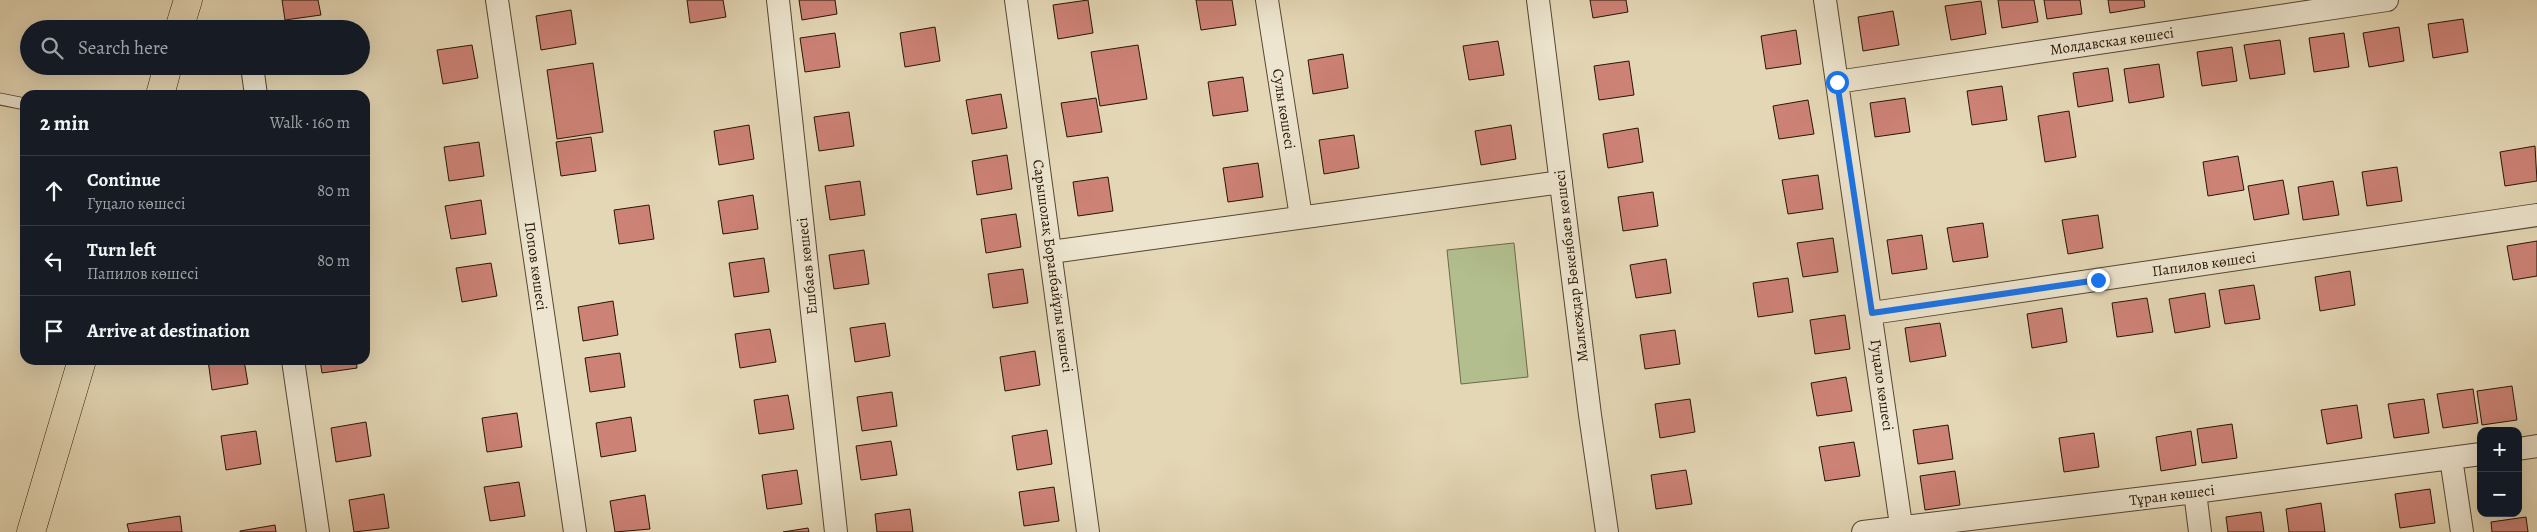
<!DOCTYPE html>
<html lang="en">
<head>
<meta charset="utf-8">
<style>
  body { margin:0; font-family:Alegreya,serif; background:#242831; color:#f1f3f6 }
  .controls { position:absolute; right:15px; bottom:15px; display:grid; overflow:hidden; border-radius:10px; box-shadow:0 5px 20px #0002 }
  .controls button { width:45px; height:45px; display:grid; place-items:center; padding:0; border:0; border-bottom:1px solid #363941; background:#171b24; color:#f1f3f6; font:25px sans-serif }
  .stop { position:absolute; width:15px; height:15px; margin:-11px; border:4px solid #1a73e8; border-radius:50%; background:#fff }
  .stop.end { background:#1a73e8; border-color:#fff; box-shadow:0 1px 5px #0008 }
  .list { margin:0; padding:0; list-style:none }
  h2 { display:flex; justify-content:space-between; align-items:center; height:65px; margin:0; padding:0 20px; font-size:21px }
  h2 small { font-size:16px; font-weight:400; color:#9ea1a6 }
  .list li { display:grid; grid-template-columns:32px 1fr auto; gap:15px; align-items:center; box-sizing:border-box; height:70px; padding:0 20px; border-top:1px solid #363941 }
  .list b { display:block; font-size:19px; white-space:nowrap }
  .list p { margin:0; font-size:16px; white-space:nowrap; color:#9ea1a6 }
  .list em { font-size:16px; font-style:normal; color:#9ea1a6 }
  .icon { flex:none; width:28px; height:28px; fill:none; stroke:currentColor; stroke-width:2; stroke-linecap:round; stroke-linejoin:round }
  .map { position:relative; flex:none; width:2537px; height:532px; overflow:hidden }
  .search { position:absolute; background:#171b24; box-shadow:0 5px 20px #0002; left:20px; top:20px; width:350px; height:55px; display:flex; align-items:center; gap:12px; box-sizing:border-box; padding:0 18px; border-radius:28px; color:#9ea1a6; font-size:19px }
  .panel { position:absolute; background:#171b24; box-shadow:0 5px 20px #0002; left:20px; top:90px; width:350px; height:275px; border-radius:15px }
  .map>svg:first-child { display:block }
  .green { fill:#b2be8e; stroke:#6c6a4a }
  .building { fill:#cd8276; stroke:#271507 }
  .lines { fill:none; stroke-linecap:round; stroke-linejoin:round }
  .service-casing { stroke:#564632; stroke-width:13 }
  .minor-casing { stroke:#564632; stroke-width:24 }
  .trunk-casing { stroke:#271507; stroke-width:29 }
  .service { stroke:#ede5cf; stroke-width:11 }
  .minor { stroke:#ede5cf; stroke-width:22 }
  .trunk { stroke:#e4d7b5; stroke-width:28 }
  .route { stroke:#1a73e8; stroke-width:6 }
  .labels { text-anchor:middle; stroke-width:4; stroke-linejoin:round; paint-order:stroke }
  .street-label { font-size:15px; fill:#271507; stroke:#ede5cf }
</style>
</head>
<body>
<div class="map">
<svg width="2537" height="532" viewBox="0 0 2537 532">
  <rect width="100%" height="100%" fill="#e4d7b5"/>
  <filter id="stains"><feTurbulence type="fractalNoise" baseFrequency=".004" numOctaves="4"/><feColorMatrix values="0 0 0 0 .2 0 0 0 0 .09 0 0 0 0 .02 0 0 0 .5 -.17"/></filter>
  <radialGradient id="worn" r=".72"><stop offset=".6" stop-color="#630" stop-opacity="0"/><stop offset="1" stop-color="#630" stop-opacity=".3"/></radialGradient>
  <path class="green" d="M1514,243L1528,377L1461,384L1447,250Z"/>
  <path class="building" d="M282,0H318L321,15L285,20Z
    M687,0H723L726,17L690,23Z
    M799,0H835L837,14L802,20Z
    M1088,0L1093,33L1058,39L1053,5Z
    M1196,0H1232L1236,25L1201,30Z
    M1590,0H1626L1628,12L1593,18Z
    M1998,0H2034L2038,22L2002,28Z
    M2044,0H2080L2082,14L2047,19Z
    M2108,0H2144L2145,7L2110,13Z
    M1981,1L1986,34L1951,40L1945,6Z
    M571,10L576,44L541,50L536,16Z
    M1893,11L1899,45L1863,51L1858,17Z
    M2463,19L2468,52L2433,58L2428,24Z
    M935,27L940,61L905,67L900,33Z
    M2399,27L2404,61L2369,67L2363,33Z
    M1796,30L1801,64L1766,69L1761,36Z
    M835,33L840,67L805,72L800,38Z
    M2344,33L2349,67L2314,72L2309,38Z
    M2280,40L2285,74L2250,79L2244,45Z
    M1498,41L1504,75L1469,80L1463,46Z
    M472,45L478,78L443,84L437,50Z
    M1138,45L1147,99L1100,106L1091,52Z
    M2232,47L2237,81L2202,86L2197,52Z
    M1343,54L1348,88L1313,94L1308,60Z
    M1629,61L1634,95L1599,100L1594,66Z
    M593,63L603,132L557,139L547,70Z
    M2159,64L2164,97L2129,103L2124,69Z
    M2108,68L2113,101L2078,107L2073,73Z
    M1243,77L1248,111L1213,116L1208,82Z
    M2002,86L2007,120L1972,125L1967,91Z
    M328,91L329,95H301Z
    M1001,94L1007,128L972,134L966,100Z
    M1096,98L1102,132L1067,137L1061,103Z
    M1905,98L1910,132L1875,137L1870,103Z
    M1808,100L1814,134L1779,139L1773,106Z
    M2069,111L2076,157L2045,162L2038,116Z
    M849,112L854,146L819,151L814,117Z
    M749,125L754,159L719,165L714,131Z
    M1511,125L1516,159L1481,165L1475,131Z
    M1638,128L1643,162L1608,168L1603,134Z
    M1354,135L1359,168L1324,174L1319,140Z
    M591,137L596,171L561,176L556,142Z
    M479,142L484,176L449,181L444,147Z
    M2535,146L2537,181L2505,186L2500,152Z
    M1007,155L1012,189L977,195L972,161Z
    M2238,156L2244,190L2208,196L2203,162Z
    M1258,163L1263,197L1228,202L1223,168Z
    M2397,167L2402,201L2367,206L2362,172Z
    M1818,175L1823,209L1788,214L1782,180Z
    M1108,177L1113,211L1078,216L1073,182Z
    M2283,180L2289,214L2254,220L2248,186Z
    M860,181L865,215L830,220L825,186Z
    M2333,181L2339,215L2303,220L2298,187Z
    M1653,192L1658,226L1623,231L1618,197Z
    M753,195L758,229L723,234L718,201Z
    M481,200L486,234L451,239L445,206Z
    M649,205L654,239L619,244L614,210Z
    M1016,214L1021,247L986,253L981,219Z
    M2098,215L2103,248L2068,254L2062,220Z
    M1983,223L1988,257L1953,262L1947,228Z
    M1922,235L1927,269L1892,274L1887,240Z
    M1833,238L1838,272L1803,277L1797,243Z
    M2537,241V276L2513,280L2507,246Z
    M864,250L869,284L834,289L829,255Z
    M764,258L769,292L734,297L729,263Z
    M1666,259L1671,293L1636,298L1630,265Z
    M491,263L497,296L462,302L456,268Z
    M1023,269L1028,303L993,308L988,274Z
    M2350,271L2355,305L2320,311L2315,277Z
    M1788,278L1793,312L1758,317L1753,283Z
    M2254,285L2260,319L2225,324L2219,290Z
    M2205,293L2210,327L2175,333L2169,299Z
    M2147,298L2153,332L2117,337L2112,303Z
    M613,301L618,335L583,341L578,307Z
    M2062,308L2067,342L2032,348L2027,314Z
    M1845,315L1850,349L1815,354L1810,320Z
    M885,323L890,356L855,362L850,328Z
    M1940,323L1946,356L1910,362L1905,328Z
    M770,329L776,362L740,368L735,334Z
    M1675,330L1680,364L1645,369L1640,335Z
    M1035,351L1040,385L1005,391L1000,357Z
    M620,353L625,387L590,392L585,358Z
    M208,360H244L248,384L212,390Z
    M320,360H356L357,368L322,373Z
    M1846,377L1852,411L1817,416L1811,383Z
    M2512,386L2517,420L2482,425L2477,391Z
    M2473,389L2478,423L2443,428L2437,394Z
    M892,392L897,426L862,431L857,397Z
    M788,395L794,429L759,434L754,400Z
    M1690,399L1695,432L1660,438L1655,404Z
    M2424,399L2429,433L2394,438L2388,404Z
    M2357,405L2362,438L2327,444L2321,410Z
    M517,413L522,447L487,452L482,418Z
    M631,417L636,451L601,457L596,423Z
    M366,422L371,456L336,462L331,428Z
    M2232,424L2237,458L2202,463L2197,429Z
    M1948,425L1953,459L1918,464L1913,430Z
    M1047,430L1052,464L1017,470L1012,436Z
    M256,431L261,464L226,470L221,436Z
    M2191,431L2196,465L2161,471L2156,437Z
    M2094,433L2099,467L2064,472L2059,438Z
    M891,441L897,475L861,480L856,446Z
    M1854,442L1860,476L1825,481L1819,447Z
    M797,470L802,504L767,509L762,475Z
    M1686,470L1692,504L1656,509L1651,475Z
    M1955,471L1960,505L1925,510L1920,476Z
    M519,482L525,516L490,521L484,487Z
    M1054,487L1059,521L1024,526L1019,492Z
    M2430,489L2435,523L2400,528L2395,494Z
    M384,494L389,528L354,532L349,500Z
    M645,495L650,529L615,532L610,501Z
    M2321,503L2325,532H2289L2286,509Z
    M910,509L913,532H877L875,514Z
    M2261,512L2264,532H2228L2226,517Z
    M180,516L182,532H129L127,524Z
    M2526,517L2528,532H2492L2491,522Z
    M275,525L276,532H240V531Z
    M808,528L809,532H783Z"/>
  <g class="lines">
    <g class="service-casing">
      <path id="service" d="M0,99L25,104"/>
    </g>
    <g class="minor-casing">
      <path id="minor" d="M497,0L575,532
        M778,0L836,532
        M1016,0L1088,532
        M1267,0L1301,217
        M1538,0L1590,415L1607,532
        M1825,0L1902,532
        M252,66L256,95
        M1837,82L2387,0
        M1051,252L1561,182
        M1872,313L2537,215
        M293,360L318,532
        M2518,449L2537,446
        M2451,458L2462,532
        M2195,492L2200,532
        M1863,532L2195,492L2481,454"/>
    </g>
    <g class="trunk-casing">
      <path id="trunk" d="M179,29L188,0
        M160,95L168,66
        M31,532L82,360"/>
    </g>
    <use href="#service" class="service"/>
    <use href="#minor" class="minor"/>
    <use href="#trunk" class="trunk"/>
  </g>
  <g class="lines">
    <path class="route" d="M1837,82L1872,313L2098,280"/>
  </g>
  <g class="labels">
    <g class="street-label">
      <text transform="translate(2112 41) rotate(-8)" y="5">Молдавская көшесі</text>
      <text transform="translate(1284 109) rotate(81)" y="5">Сулы көшесі</text>
      <text transform="translate(2204 264) rotate(-8)" y="5">Папилов көшесі</text>
      <text transform="translate(536 266) rotate(82)" y="5">Попов көшесі</text>
      <text transform="translate(807 266) rotate(-96)" y="5">Ешбаев көшесі</text>
      <text transform="translate(1053 266) rotate(82)" y="5">Сарышолақ Боранбайұлы көшесі</text>
      <text transform="translate(1571 266) rotate(-97)" y="5">Малкеждар Бөкенбаев көшесі</text>
      <text transform="translate(1882 385) rotate(82)" y="5">Гуцало көшесі</text>
      <text transform="translate(2172 495) rotate(-7)" y="5">Тұран көшесі</text>
    </g>
  </g>
  <rect width="100%" height="100%" filter="url(#stains)"/>
  <rect width="100%" height="100%" fill="url(#worn)"/>
</svg>
<div class="controls">
<button>+</button>
<button>−</button>
</div>
<div class="stop" style="left:1837px;top:82px"></div>
<div class="stop end" style="left:2098px;top:280px"></div>
<div class="search"><svg class="icon" aria-label="search" viewBox="0 0 24 24"><circle cx="10" cy="10" r="6"/><path d="M15 15l6 6"/></svg>Search here</div>
<section class="panel">
<h2>2 min<small>Walk · 160 m</small></h2>
<ul class="list">
<li><svg class="icon" aria-label="ahead" viewBox="0 0 24 24"><path d="M12 20V5M6 11l6-6 6 6"/></svg><div><b>Continue</b><p>Гуцало көшесі</p></div><em>80 m</em></li>
<li><svg class="icon" aria-label="left" viewBox="0 0 24 24"><path d="M17 20v-9H6M10 6l-5 5 5 5"/></svg><div><b>Turn left</b><p>Папилов көшесі</p></div><em>80 m</em></li>
<li><svg class="icon" aria-label="arrive" viewBox="0 0 24 24"><path d="M6 21V4h12l-3 4 3 4H6"/></svg><div><b>Arrive at destination</b></div></li>
</ul>
</section>
</div>
</body>
</html>
